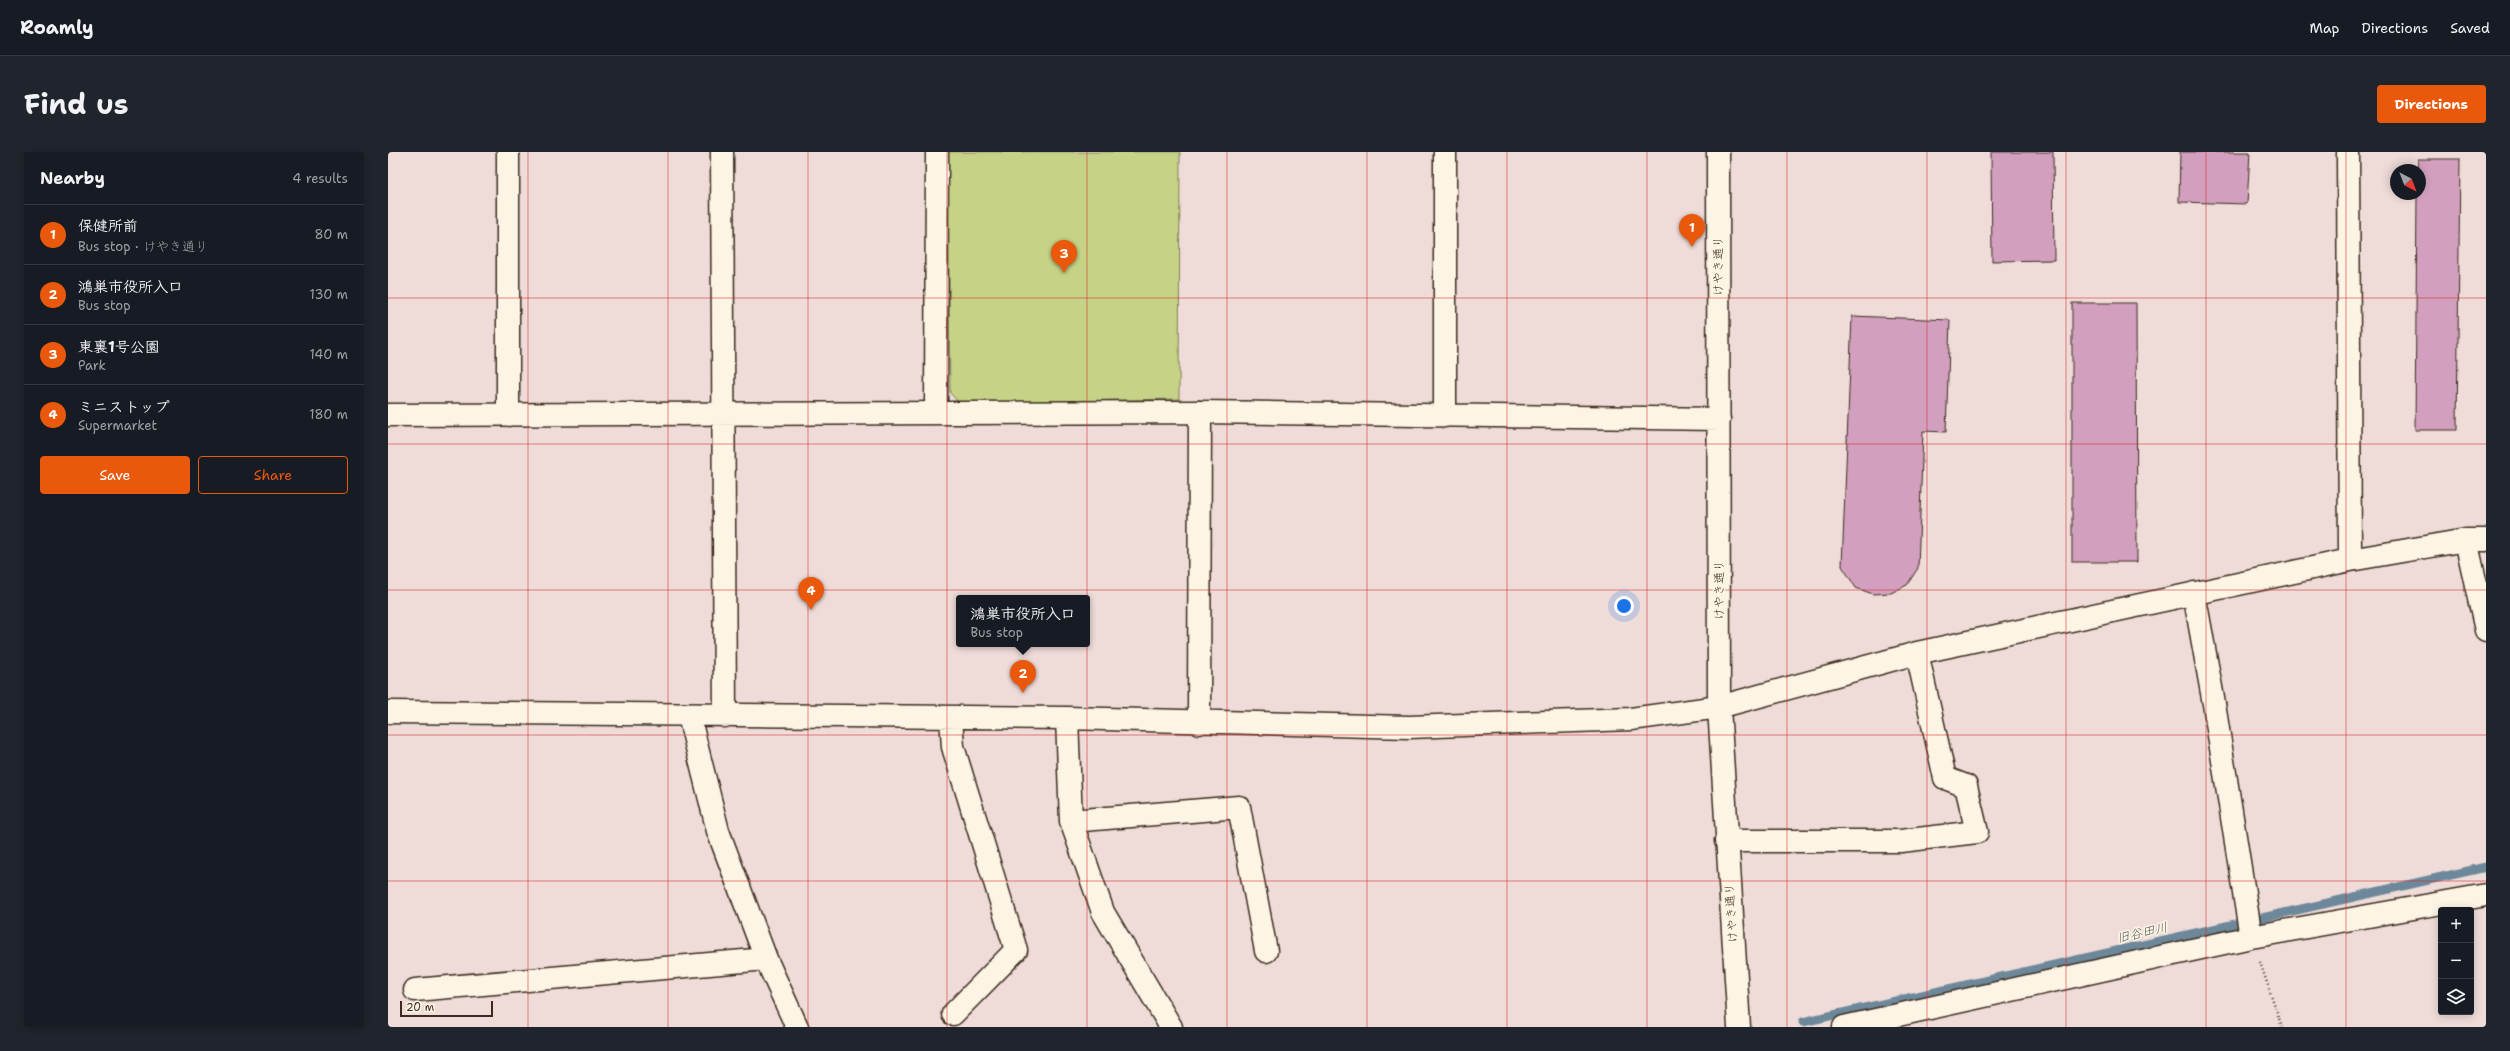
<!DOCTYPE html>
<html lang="en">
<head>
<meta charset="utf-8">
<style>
  body { margin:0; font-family:"Shantell Sans","Klee One",sans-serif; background:#20242c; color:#f1f3f6 }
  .controls { position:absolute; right:12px; bottom:12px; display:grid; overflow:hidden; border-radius:4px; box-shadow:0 2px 10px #0003 }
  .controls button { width:36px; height:36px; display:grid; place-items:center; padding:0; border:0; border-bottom:1px solid #363941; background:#171b24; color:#f1f3f6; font:20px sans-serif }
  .compass { position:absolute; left:2002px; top:12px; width:36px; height:36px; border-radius:50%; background:#171b24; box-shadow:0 2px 10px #0003; rotate:138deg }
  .scale { position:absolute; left:12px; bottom:10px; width:93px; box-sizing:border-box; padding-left:4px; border:2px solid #3b2a1e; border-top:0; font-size:11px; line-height:14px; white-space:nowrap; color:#3b2a1e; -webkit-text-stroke:3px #fcf5e5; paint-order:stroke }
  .you { position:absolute; left:1236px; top:454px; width:14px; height:14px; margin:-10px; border:3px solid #fff; border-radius:50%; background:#1a73e8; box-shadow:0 0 0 6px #1a73e833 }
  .badge { display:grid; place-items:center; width:26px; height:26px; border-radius:50%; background:#ea580c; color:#fff; font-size:13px; font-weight:700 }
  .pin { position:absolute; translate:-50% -33px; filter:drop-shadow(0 1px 2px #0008) }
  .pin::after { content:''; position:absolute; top:21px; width:14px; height:12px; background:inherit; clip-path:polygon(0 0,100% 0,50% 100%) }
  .popup { position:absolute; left:568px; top:443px; width:134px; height:52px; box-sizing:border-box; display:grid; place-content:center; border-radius:4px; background:#171b24; filter:drop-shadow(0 1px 3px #0005); font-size:13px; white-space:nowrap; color:#9ea1a6 }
  .popup b { font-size:15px; color:#f1f3f6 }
  .popup::after { content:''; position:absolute; left:50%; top:100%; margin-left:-8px; border:8px solid transparent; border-top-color:#171b24 }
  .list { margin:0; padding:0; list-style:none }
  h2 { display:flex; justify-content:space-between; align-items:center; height:52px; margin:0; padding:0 16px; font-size:17px }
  h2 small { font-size:13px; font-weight:400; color:#9ea1a6 }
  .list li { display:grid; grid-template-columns:26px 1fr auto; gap:12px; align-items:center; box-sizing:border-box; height:60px; padding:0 16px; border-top:1px solid #363941 }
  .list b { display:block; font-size:15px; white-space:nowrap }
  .list p { margin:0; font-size:13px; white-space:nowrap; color:#9ea1a6 }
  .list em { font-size:13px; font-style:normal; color:#9ea1a6 }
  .actions { display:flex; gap:8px; padding:12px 16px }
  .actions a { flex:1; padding:9px 0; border:1px solid #ea580c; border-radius:4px; text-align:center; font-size:14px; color:#ea580c }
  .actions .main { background:#ea580c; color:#fff }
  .icon { flex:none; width:22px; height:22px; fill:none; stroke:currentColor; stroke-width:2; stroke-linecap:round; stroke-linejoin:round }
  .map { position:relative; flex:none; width:2098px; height:875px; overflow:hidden; border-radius:4px }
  header { display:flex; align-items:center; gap:24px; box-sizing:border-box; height:56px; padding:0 20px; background:#171b24; border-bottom:1px solid #363941 }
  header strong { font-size:19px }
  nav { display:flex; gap:22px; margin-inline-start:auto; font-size:14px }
  .intro { display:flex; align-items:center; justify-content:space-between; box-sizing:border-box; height:96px; padding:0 24px }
  h1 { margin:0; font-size:28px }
  .button { padding:10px 18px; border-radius:4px; background:#ea580c; color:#fff; font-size:14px; font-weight:700 }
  main { display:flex; gap:24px; padding:0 24px }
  aside { flex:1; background:#171b24; border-radius:4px; box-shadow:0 2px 10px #0003 }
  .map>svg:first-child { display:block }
  .green { fill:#c6d386; stroke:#807e52 }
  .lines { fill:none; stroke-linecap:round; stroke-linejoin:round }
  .stream { stroke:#6d889a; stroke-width:9 }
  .building { fill:#d2a0be; stroke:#3b2a1e }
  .minor-casing { stroke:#3b2a1e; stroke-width:25 }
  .path { stroke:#3b2a1e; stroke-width:2.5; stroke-dasharray:1 3; stroke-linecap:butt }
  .minor { stroke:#fcf5e5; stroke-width:22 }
  .grid { fill:none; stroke:#d62828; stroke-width:1; stroke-opacity:0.55 }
  .labels { text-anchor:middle; stroke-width:3; stroke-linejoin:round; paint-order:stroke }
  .street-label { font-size:12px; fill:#3b2a1e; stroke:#fcf5e5 }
  .water-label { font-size:13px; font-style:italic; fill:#54595c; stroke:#fcf5e5 }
</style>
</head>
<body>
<header>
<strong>Roamly</strong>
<nav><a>Map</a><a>Directions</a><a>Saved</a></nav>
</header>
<div class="intro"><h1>Find us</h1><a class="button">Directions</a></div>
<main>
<aside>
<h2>Nearby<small>4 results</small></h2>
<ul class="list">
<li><span class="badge">1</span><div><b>保健所前</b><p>Bus stop · けやき通り</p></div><em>80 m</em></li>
<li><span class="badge">2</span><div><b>鴻巣市役所入口</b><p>Bus stop</p></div><em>130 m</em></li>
<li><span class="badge">3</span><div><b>東裏1号公園</b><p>Park</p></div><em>140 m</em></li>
<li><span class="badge">4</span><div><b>ミニストップ</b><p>Supermarket</p></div><em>180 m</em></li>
</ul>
<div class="actions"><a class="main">Save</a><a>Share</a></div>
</aside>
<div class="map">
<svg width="2098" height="875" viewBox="0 0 2098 875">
  <rect width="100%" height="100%" fill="#efdcd9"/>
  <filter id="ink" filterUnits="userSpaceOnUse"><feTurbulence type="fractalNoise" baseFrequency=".025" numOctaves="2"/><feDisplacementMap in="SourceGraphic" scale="8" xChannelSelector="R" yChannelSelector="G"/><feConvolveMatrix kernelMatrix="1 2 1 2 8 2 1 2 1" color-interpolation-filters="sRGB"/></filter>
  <g filter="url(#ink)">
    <path class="green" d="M560,0H792L791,247L571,251L562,241Z"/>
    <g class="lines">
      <path class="stream" d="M1415,870L2098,715"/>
    </g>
    <path class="building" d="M1603,0H1665L1666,108L1604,109Z
      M1792,0H1862L1859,52L1791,50Z
      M2030,7H2072L2069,278H2027L2029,42H2032Z
      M1684,151H1748L1749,410H1684Z
      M1464,164L1562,168L1558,280L1535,279L1530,416L1519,433L1503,441L1485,442L1468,436L1454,414Z"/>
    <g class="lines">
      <g class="minor-casing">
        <path id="minor" d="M334,0L337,564
          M1330,0L1331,555L1351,875
          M1960,0L1962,408
          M548,260L549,0
          M0,263L812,260L1331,267
          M120,263V0
          M1057,264V0
          M2078,388L2098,478
          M1806,441L1826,552L1863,785
          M0,560L679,566L1021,575L1243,567L1331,555L1529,501L1962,408L2078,388H2098
          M301,564L330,679L378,807L409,875
          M563,566L565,595L628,798L565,862
          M679,566L683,669L715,760L783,875
          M811,571L812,260
          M683,669L851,655L878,799
          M1338,689H1513L1589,680L1578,634L1557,626L1529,501
          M27,838L378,807
          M1456,875L1863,785L2098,743"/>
      </g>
      <path class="path" d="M1872,810L1894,875"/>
      <use href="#minor" class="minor"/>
    </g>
  </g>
  <path class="grid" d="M140,0V875M280,0V875M420,0V875M559,0V875M699,0V875M839,0V875M979,0V875M1119,0V875M1259,0V875M1399,0V875M1539,0V875M1678,0V875M1818,0V875M1958,0V875M0,146H2098M0,292H2098M0,438H2098M0,583H2098M0,729H2098"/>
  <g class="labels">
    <g class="street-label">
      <text transform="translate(1330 114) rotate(-90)" y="4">けやき通り</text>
      <text transform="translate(1331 438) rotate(-90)" y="4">けやき通り</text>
      <text transform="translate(1343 761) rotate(-94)" y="4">けやき通り</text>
    </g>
    <g class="water-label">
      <text transform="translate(1754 780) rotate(-13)" y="5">旧谷田川</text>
    </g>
  </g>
</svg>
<div class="controls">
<button>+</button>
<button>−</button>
<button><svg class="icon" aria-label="layers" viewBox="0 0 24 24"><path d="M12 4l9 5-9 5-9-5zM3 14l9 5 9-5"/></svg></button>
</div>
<svg class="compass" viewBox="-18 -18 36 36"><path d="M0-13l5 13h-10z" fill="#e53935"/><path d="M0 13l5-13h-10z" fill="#9ea1a6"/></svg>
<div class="scale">20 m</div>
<div class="you"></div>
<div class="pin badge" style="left:1304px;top:95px">1</div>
<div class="pin badge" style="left:635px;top:541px">2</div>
<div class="popup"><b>鴻巣市役所入口</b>Bus stop</div>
<div class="pin badge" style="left:676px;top:121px">3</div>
<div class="pin badge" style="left:423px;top:458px">4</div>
</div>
</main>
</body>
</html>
